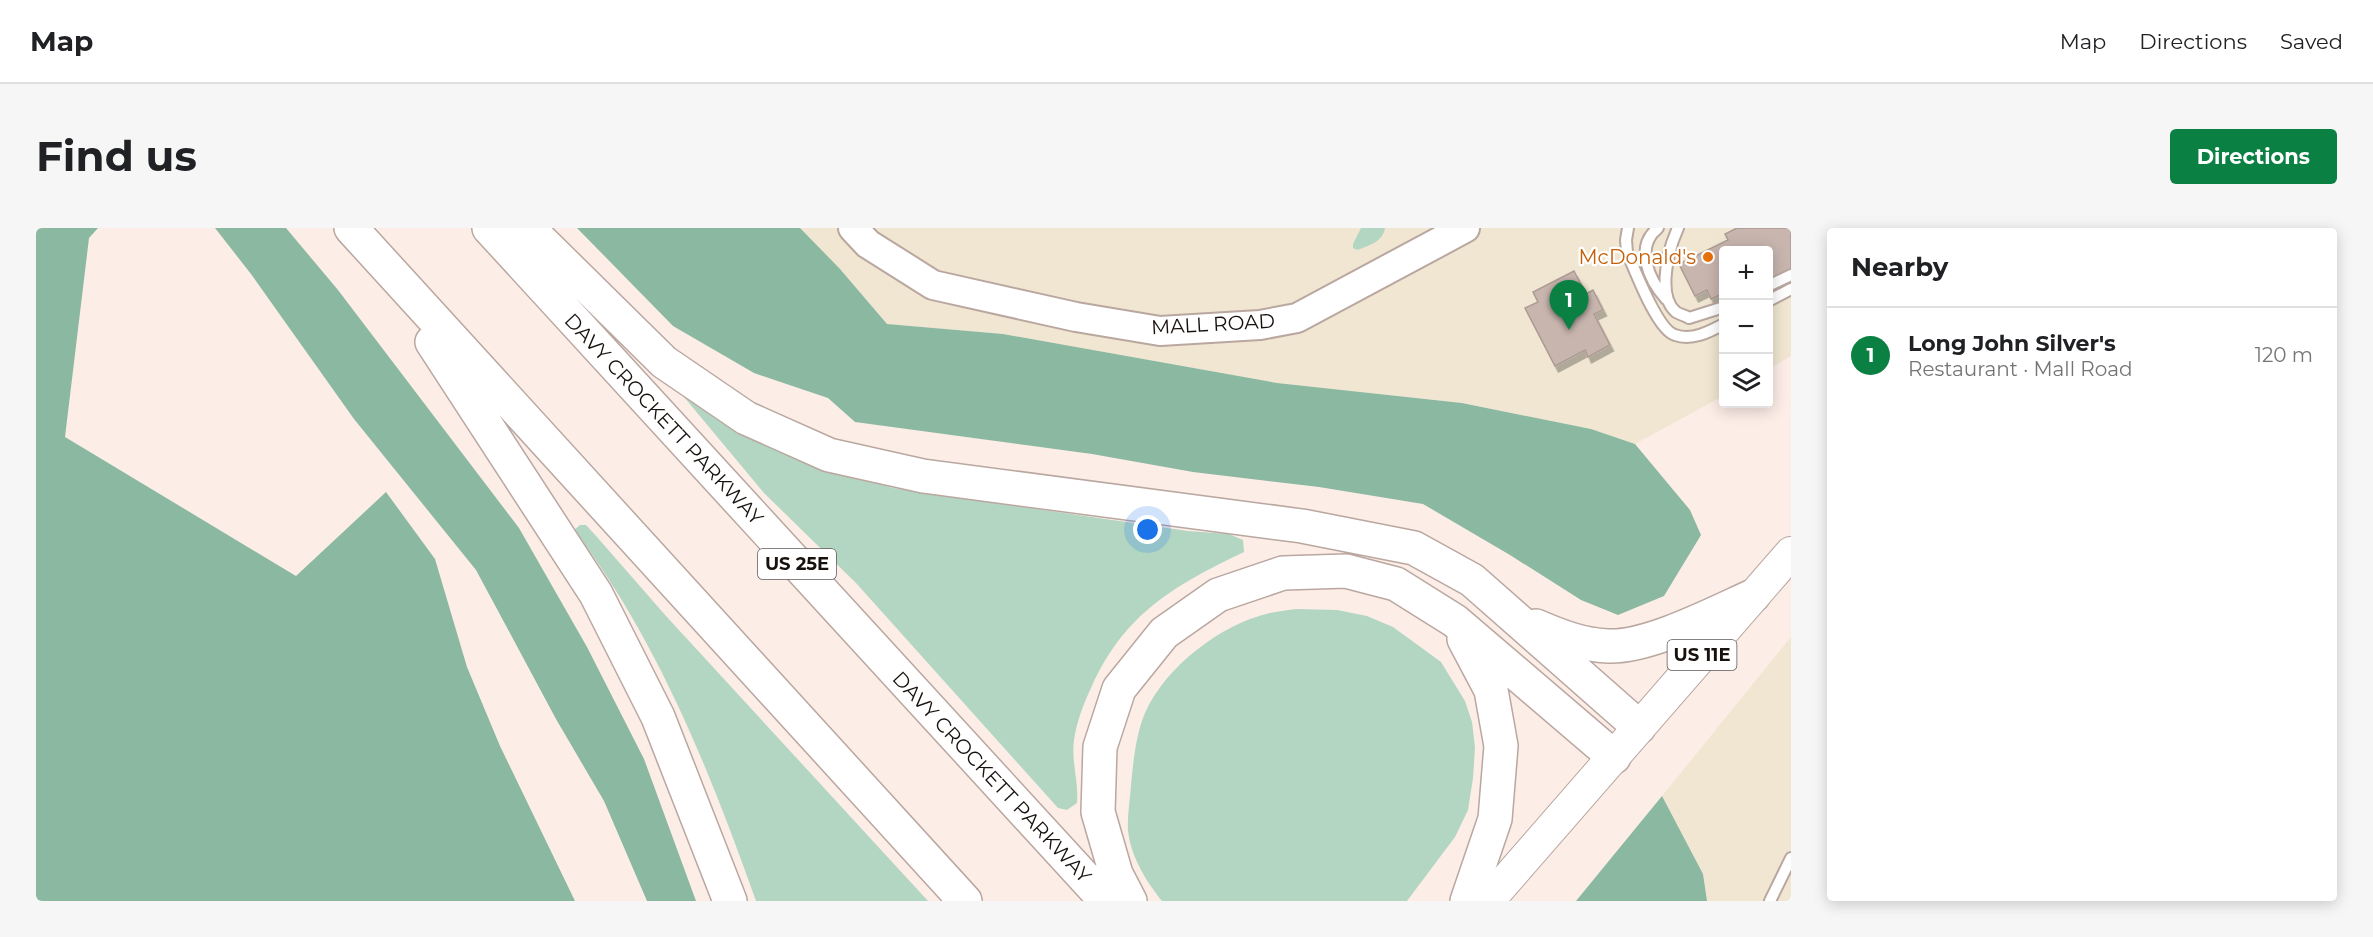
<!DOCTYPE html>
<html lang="en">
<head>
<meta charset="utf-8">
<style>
  body { margin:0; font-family:Montserrat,sans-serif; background:#f6f6f6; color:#202124 }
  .controls { position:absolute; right:18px; top:18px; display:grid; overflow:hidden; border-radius:6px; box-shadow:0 3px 15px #0003 }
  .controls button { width:54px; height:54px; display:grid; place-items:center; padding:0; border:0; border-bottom:2px solid #e0e0e0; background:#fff; color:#202124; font:30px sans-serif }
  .you { position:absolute; left:1112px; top:302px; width:21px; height:21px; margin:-15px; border:4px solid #fff; border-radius:50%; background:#1a73e8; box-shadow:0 0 0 9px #1a73e833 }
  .badge { display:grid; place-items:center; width:39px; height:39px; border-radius:50%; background:#0b8043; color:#fff; font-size:20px; font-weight:700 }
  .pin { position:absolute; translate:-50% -50px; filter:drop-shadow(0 2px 3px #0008) }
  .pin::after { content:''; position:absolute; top:32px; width:21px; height:18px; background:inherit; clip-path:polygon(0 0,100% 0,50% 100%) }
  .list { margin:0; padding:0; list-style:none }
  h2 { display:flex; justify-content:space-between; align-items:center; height:78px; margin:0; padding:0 24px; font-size:26px }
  h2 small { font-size:20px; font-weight:400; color:#757577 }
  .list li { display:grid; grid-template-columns:39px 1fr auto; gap:18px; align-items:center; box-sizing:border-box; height:96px; padding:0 24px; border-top:2px solid #e0e0e0 }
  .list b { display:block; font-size:22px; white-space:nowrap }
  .list p { margin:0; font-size:20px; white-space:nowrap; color:#757577 }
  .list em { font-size:20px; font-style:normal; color:#757577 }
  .icon { flex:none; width:33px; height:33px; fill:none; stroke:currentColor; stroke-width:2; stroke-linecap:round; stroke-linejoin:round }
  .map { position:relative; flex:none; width:1755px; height:673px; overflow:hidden; border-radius:6px }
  header { display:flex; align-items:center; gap:36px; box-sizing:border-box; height:84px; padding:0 30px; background:#fff; border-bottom:2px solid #e0e0e0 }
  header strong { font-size:28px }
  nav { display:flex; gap:33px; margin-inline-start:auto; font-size:21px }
  .intro { display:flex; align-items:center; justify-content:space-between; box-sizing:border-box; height:144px; padding:0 36px }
  h1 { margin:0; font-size:42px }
  .button { padding:15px 27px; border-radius:6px; background:#0b8043; color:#fff; font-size:21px; font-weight:700 }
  main { display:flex; gap:36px; padding:0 36px }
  aside { flex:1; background:#fff; border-radius:6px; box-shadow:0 3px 15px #0003 }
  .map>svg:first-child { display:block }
  .commercial { fill:#f0e6d1 }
  .green { fill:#b3d6c3 }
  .forest { fill:#8bb8a1 }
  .building { fill:#c7b5ae; stroke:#ac9b94; stroke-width:1.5; filter:url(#shadow) }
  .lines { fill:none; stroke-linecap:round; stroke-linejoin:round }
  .lane-casing { stroke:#b9a7a0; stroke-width:14 }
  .secondary-casing { stroke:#b9a7a0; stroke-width:32 }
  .primary-casing { stroke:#b9a7a0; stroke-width:34 }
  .highway-casing { stroke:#b9a7a0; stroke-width:36 }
  .lane { stroke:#fff; stroke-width:10 }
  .secondary { stroke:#fff; stroke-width:28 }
  .primary { stroke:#fff; stroke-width:32 }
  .highway { stroke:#fff; stroke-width:33 }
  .food-dot { fill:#e8710a; stroke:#fff; stroke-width:2 }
  .labels { text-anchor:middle; stroke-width:4.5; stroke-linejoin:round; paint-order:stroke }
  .shield { fill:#fff; stroke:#5d5957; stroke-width:1.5 }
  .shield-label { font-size:18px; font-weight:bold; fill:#18120f }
  .food-label { font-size:20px; fill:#c56008; stroke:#fff; text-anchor:end }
  .street-label { font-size:20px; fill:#18120f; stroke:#fff }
</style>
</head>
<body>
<header>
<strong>Map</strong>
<nav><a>Map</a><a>Directions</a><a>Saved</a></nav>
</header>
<div class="intro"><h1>Find us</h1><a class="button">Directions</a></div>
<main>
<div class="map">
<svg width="1755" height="673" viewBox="0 0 1755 673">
  <defs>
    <filter id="shadow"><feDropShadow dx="3.5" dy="6" stdDeviation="0" flood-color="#0004"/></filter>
  </defs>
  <rect width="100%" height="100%" fill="#fdede7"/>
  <path class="commercial" d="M619,0H1755V128L1733,141L1732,22H1688L1687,168L1599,216L1555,201L1427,175L1241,155L967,106L851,96L804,41Z
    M1755,409V673H1671L1667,646L1626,568Z"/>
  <path class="green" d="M1325,0H1349C1347,14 1333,17 1322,22L1317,20V16Z
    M643,163L796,242L857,260L1152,303L1193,306L1207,312L1208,324C1137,358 1088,386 1055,460C1047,477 1041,493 1038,512C1035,534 1043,554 1041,575L1031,582L1022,580L820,355L728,265Z
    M544,297H550L561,309L630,388L892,673H720C674,544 622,412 538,302Z
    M1261,381L1301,382L1331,388L1357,399L1405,434L1429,473L1436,494L1439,519L1437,550L1432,582L1419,609L1371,673H1126C1110,653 1095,629 1092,603C1091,589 1094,572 1095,557C1097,536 1100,505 1109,485C1129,439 1185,396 1234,385C1243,383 1252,382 1261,381Z"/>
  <path class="forest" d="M0,0H62L53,10L29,209L260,348L350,264L399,331L431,439L464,518L539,673H0Z
    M179,0H250L302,62L483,300L551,419L608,531L660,673H611L568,573L520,491L440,342L318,191L215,46Z
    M541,0H764L804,41L851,96L967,106L1241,155L1426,175L1555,201L1599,216L1654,282L1665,307L1628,368L1582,387L1545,372L1474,327L1387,276L1283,259L1157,244L1056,226L819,194L792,170L718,145L637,98Z
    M1626,568L1667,646L1671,673H1540Z"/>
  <path class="building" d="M1701,0H1755V42L1732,53V22H1688V65L1675,71L1671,62L1659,68L1643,36L1692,12L1689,6Z
    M1538,43L1550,66L1557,62L1567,82L1558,86L1574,117L1552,129L1549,122L1519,138L1489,80L1502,74L1497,64Z"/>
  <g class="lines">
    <g class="lane-casing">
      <path id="lane" d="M1592,0L1590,12L1591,24C1599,42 1621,102 1639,107C1656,113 1673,104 1688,96
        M1622,0C1598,19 1613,52 1630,71
        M1642,0C1633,19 1620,68 1640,84C1643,86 1650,88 1653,90L1688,79
        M1732,58L1755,47
        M1732,73L1755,61
        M1734,673L1755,630"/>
    </g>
    <g class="secondary-casing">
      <path id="secondary" d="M817,0L832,16L897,57L1040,89L1124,103L1224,97L1261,90L1429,0"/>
    </g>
    <g class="primary-casing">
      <path id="primary" d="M1452,673L1755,325"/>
    </g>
    <g class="highway-casing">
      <path id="highway" d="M315,0L929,673
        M453,0L1070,673
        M492,0L628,134L710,190L793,227L887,248L1266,298L1378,320L1436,352L1603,499
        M396,114L560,366L622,489L694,673
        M1500,398C1523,408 1546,417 1572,418C1612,420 1679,385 1717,368
        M1428,411L1455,462L1465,518L1459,591L1431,673
        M1094,673L1080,646L1062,584L1064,519L1083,461L1128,405L1182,367L1247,345L1310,343L1360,356L1419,393L1578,529"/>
    </g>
    <use href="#lane" class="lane"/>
    <use href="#secondary" class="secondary"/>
    <use href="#primary" class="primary"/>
    <use href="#highway" class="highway"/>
  </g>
  <circle class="food-dot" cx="1672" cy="29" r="6"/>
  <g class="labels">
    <g class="shield">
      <rect x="722" y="321" width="78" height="30" rx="4.5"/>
      <rect x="1631.5" y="412" width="69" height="30" rx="4.5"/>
    </g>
    <g class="shield-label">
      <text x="761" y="342">US 25E</text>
      <text x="1666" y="433">US 11E</text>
    </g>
    <g class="food-label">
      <text x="1660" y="36">McDonald's</text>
    </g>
    <g class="street-label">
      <text transform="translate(1177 96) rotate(-3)" y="7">MALL ROAD</text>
      <text transform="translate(628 191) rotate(47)" y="7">DAVY CROCKETT PARKWAY</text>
      <text transform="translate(956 549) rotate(47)" y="7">DAVY CROCKETT PARKWAY</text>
    </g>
  </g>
</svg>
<div class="controls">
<button>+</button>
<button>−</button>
<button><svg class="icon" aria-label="layers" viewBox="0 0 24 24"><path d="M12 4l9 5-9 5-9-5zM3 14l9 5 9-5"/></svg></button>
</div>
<div class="you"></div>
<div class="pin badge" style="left:1533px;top:102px">1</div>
</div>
<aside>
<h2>Nearby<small></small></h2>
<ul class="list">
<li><span class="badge">1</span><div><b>Long John Silver's</b><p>Restaurant · Mall Road</p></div><em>120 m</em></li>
</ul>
</aside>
</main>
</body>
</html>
